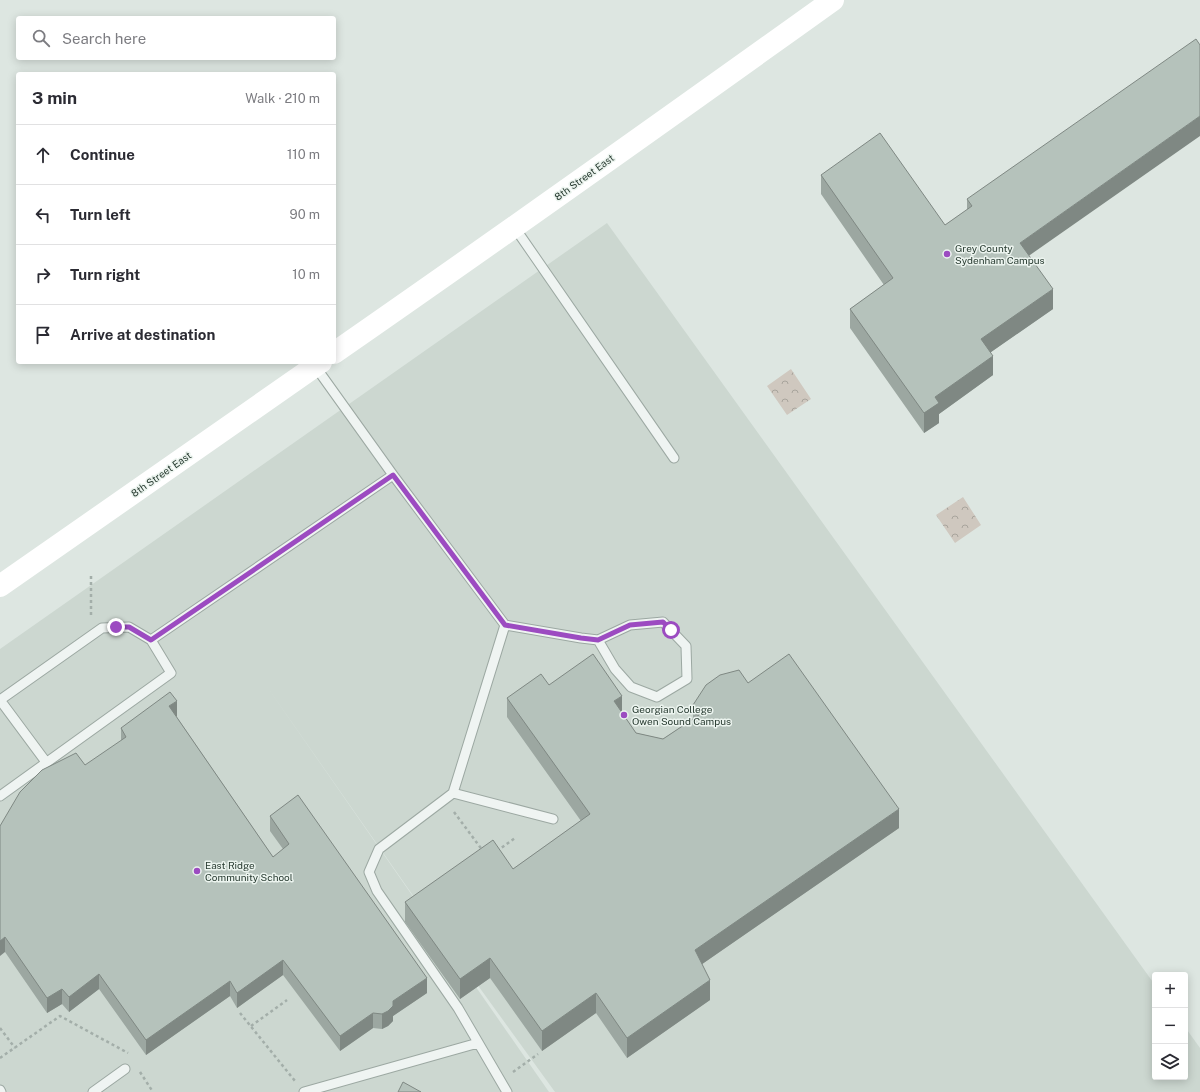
<!DOCTYPE html>
<html lang="en">
<head>
<meta charset="utf-8">
<style>
  body { margin:0; font-family:"Public Sans",sans-serif; background:#f2f2f3; color:#2b2b33 }
  .controls { position:absolute; right:12px; bottom:12px; display:grid; overflow:hidden; border-radius:4px; box-shadow:0 2px 10px #0003 }
  .controls button { width:36px; height:36px; display:grid; place-items:center; padding:0; border:0; border-bottom:1px solid #e1e1e2; background:#fff; color:#2b2b33; font:20px sans-serif }
  .stop { position:absolute; width:12px; height:12px; margin:-9px; border:3px solid #9c4bc1; border-radius:50%; background:#fff }
  .stop.end { background:#9c4bc1; border-color:#fff; box-shadow:0 1px 4px #0008 }
  .list { margin:0; padding:0; list-style:none }
  h2 { display:flex; justify-content:space-between; align-items:center; height:52px; margin:0; padding:0 16px; font-size:17px }
  h2 small { font-size:13px; font-weight:400; color:#7c7c81 }
  .list li { display:grid; grid-template-columns:26px 1fr auto; gap:12px; align-items:center; box-sizing:border-box; height:60px; padding:0 16px; border-top:1px solid #e1e1e2 }
  .list b { display:block; font-size:15px; white-space:nowrap }
  .list em { font-size:13px; font-style:normal; color:#7c7c81 }
  .icon { flex:none; width:22px; height:22px; fill:none; stroke:currentColor; stroke-width:2; stroke-linecap:round; stroke-linejoin:round }
  .map { position:relative; flex:none; width:1200px; height:1092px; overflow:hidden }
  .search { position:absolute; background:#fff; box-shadow:0 2px 10px #0003; left:16px; top:16px; width:320px; height:44px; display:flex; align-items:center; gap:10px; box-sizing:border-box; padding:0 14px; border-radius:4px; color:#7c7c81; font-size:15px }
  .panel { position:absolute; background:#fff; box-shadow:0 2px 10px #0003; left:16px; top:72px; width:320px; height:292px; border-radius:4px }
  .map>svg:first-child { display:block }
  .built { fill:#ccd7d0 }
  .forest { fill:url(#forest-crowns) }
  .lines { fill:none; stroke-linecap:round; stroke-linejoin:round }
  .service-casing { stroke:#9ca8a2; stroke-width:11 }
  .path { stroke:#a3aea9; stroke-width:2.5; stroke-dasharray:3 3; stroke-linecap:butt }
  .service { stroke:#eff4f2; stroke-width:9 }
  .secondary { stroke:#fff; stroke-width:22 }
  .wall { fill:#9ca7a1 }
  .shaded-wall { fill:#7f8883 }
  .building { fill:#b5c2bb; stroke:#7f8883 }
  .route { stroke:#9c4bc1; stroke-width:5 }
  .poi-dot { fill:#9c4bc1; stroke:#ecf4ef; stroke-width:1.5 }
  .labels { text-anchor:middle; stroke-width:3; stroke-linejoin:round; paint-order:stroke }
  .street-label { font-size:10px; fill:#283b31; stroke:#ecf4ef }
  .poi-label { font-size:10px; fill:#283b31; stroke:#ecf4ef; text-anchor:start }
</style>
</head>
<body>
<div class="map">
<svg width="1200" height="1092" viewBox="0 0 1200 1092">
  <defs>
    <pattern id="forest-crowns" width="20" height="18" patternUnits="userSpaceOnUse"><rect width="20" height="18" fill="#cfc8bf"/><path d="M2 6a3 3 0 1 1 6 0M12 15a3 3 0 1 1 6 0" fill="none" stroke="#a8a49c"/></pattern>
  </defs>
  <rect width="100%" height="100%" fill="#dde6e1"/>
  <path class="built" d="M607,223L1155,985V1077H1185V1027L1200,1048V1092H555L414,897L263,681L549,1092H0V649Z"/>
  <path class="forest" d="M791,369L811,399L787,415L767,386Z
    M963,497L981,525L955,543L936,515Z"/>
  <g class="lines">
    <g class="service-casing">
      <path id="service" d="M515,228L674,458
        M315,366L393,475L505,625L581,638L598,640L630,625L663,622L686,646L687,679L657,697L631,687L615,669L598,640
        M505,625L453,793L379,849L369,872L377,891L458,1008L507,1092
        M0,700L102,628L129,627L151,640
        M0,700L46,762
        M453,793L553,819
        M0,796L171,673L151,640L393,475
        M0,1090L1,1092
        M93,1092L125,1069
        M304,1092L478,1043"/>
    </g>
    <path class="path" d="M91,576V616
      M454,812L483,851
      M497,851L515,838
      M240,1013L295,1081
      M251,1026L287,1000
      M0,1028L15,1048
      M0,1058L60,1016L128,1053
      M140,1072L153,1092
      M513,1072L538,1054"/>
    <use href="#service" class="service"/>
    <path class="secondary" d="M334,353C501,237 667,119 833,0
      M0,586L321,362"/>
  </g>
  <path class="wall" d="M821,175L945,225L967,210V199L1029,256L1053,309L991,352L993,375L939,414V423L924,433L850,328V309L884,285L821,194Z
    M748,683L899,828L702,964L710,1000L627,1058L596,1013L542,1051L490,978L460,999L405,922V902L513,869L581,821L507,717V698L549,685L622,713L636,733L663,739L693,719V705Z
    M176,716L273,857L283,849L270,831V816L427,993L393,1016V1021L388,1026L382,1029L373,1028L340,1051L283,975L237,1008L230,996L146,1055L99,989L69,1012L62,1004L47,1013L5,952L0,826L121,741V728L177,716Z"/>
  <path class="shaded-wall" d="M1200,116V136L1020,262V243Z
    M1053,289V309L981,359V339Z
    M993,356V375L939,414V423L924,433V413L935,397Z
    M622,696V715L614,701Z
    M177,701V716L169,721V706Z
    M899,809V828L695,969V950Z
    M5,937V952L0,956V941Z
    M490,958V978L460,999V979Z
    M283,960V975L237,1008V993Z
    M99,974V989L69,1012V997Z
    M427,978V993L393,1016V1021L388,1026L382,1029V1014L393,1001Z
    M710,980V1000L627,1058V1038Z
    M230,981V996L146,1055V1040Z
    M62,989V1004L47,1013V998Z
    M596,993V1013L542,1051V1031Z
    M373,1013V1028L340,1051V1036Z"/>
  <path class="building" d="M1196,39L1200,45V116L1020,243L1053,289L981,339L993,356L935,397L939,403L924,413L850,309L893,278L821,175L880,133L945,225L972,206L967,199Z
    M593,654L622,696L614,701L636,733L663,739L699,715L693,705L706,685L720,675L739,670L748,683L789,654L899,809L695,950L710,980L627,1038L596,993L542,1031L490,958L460,979L405,902L493,840L513,869L590,814L507,698L541,674L549,685Z
    M170,692L177,701L169,706L273,857L289,844L270,816L298,795L427,978L393,1001V1006L388,1011L382,1014L373,1013L340,1036L283,960L237,993L230,981L146,1040L99,974L69,997L62,989L47,998L5,937L0,941V826L20,792L42,770L76,753L85,765L126,737L121,728Z
    M403,1082L421,1092H398Z"/>
  <g class="lines">
    <path class="route" d="M116,627H129L151,640L393,475L505,625L581,638L598,640L630,625L663,622L671,630"/>
  </g>
  <g class="poi-dot">
    <circle cx="947" cy="254" r="4"/>
    <circle cx="624" cy="715" r="4"/>
    <circle cx="197" cy="871" r="4"/>
  </g>
  <g class="labels">
    <g class="street-label">
      <text transform="translate(584 177) rotate(-36)" y="4">8th Street East</text>
      <text transform="translate(161 474) rotate(-35)" y="4">8th Street East</text>
    </g>
    <g class="poi-label">
      <text x="955" y="252">Grey County<tspan x="955" dy="12">Sydenham Campus</tspan></text>
      <text x="632" y="713">Georgian College<tspan x="632" dy="12">Owen Sound Campus</tspan></text>
      <text x="205" y="869">East Ridge<tspan x="205" dy="12">Community School</tspan></text>
    </g>
  </g>
</svg>
<div class="controls">
<button>+</button>
<button>−</button>
<button><svg class="icon" aria-label="layers" viewBox="0 0 24 24"><path d="M12 4l9 5-9 5-9-5zM3 14l9 5 9-5"/></svg></button>
</div>
<div class="stop" style="left:671px;top:630px"></div>
<div class="stop end" style="left:116px;top:627px"></div>
<div class="search"><svg class="icon" aria-label="search" viewBox="0 0 24 24"><circle cx="10" cy="10" r="6"/><path d="M15 15l6 6"/></svg>Search here</div>
<section class="panel">
<h2>3 min<small>Walk · 210 m</small></h2>
<ul class="list">
<li><svg class="icon" aria-label="ahead" viewBox="0 0 24 24"><path d="M12 20V5M6 11l6-6 6 6"/></svg><div><b>Continue</b></div><em>110 m</em></li>
<li><svg class="icon" aria-label="left" viewBox="0 0 24 24"><path d="M17 20v-9H6M10 6l-5 5 5 5"/></svg><div><b>Turn left</b></div><em>90 m</em></li>
<li><svg class="icon" aria-label="right" viewBox="0 0 24 24"><path d="M7 20v-9h11M14 6l5 5-5 5"/></svg><div><b>Turn right</b></div><em>10 m</em></li>
<li><svg class="icon" aria-label="arrive" viewBox="0 0 24 24"><path d="M6 21V4h12l-3 4 3 4H6"/></svg><div><b>Arrive at destination</b></div></li>
</ul>
</section>
</div>
</body>
</html>
